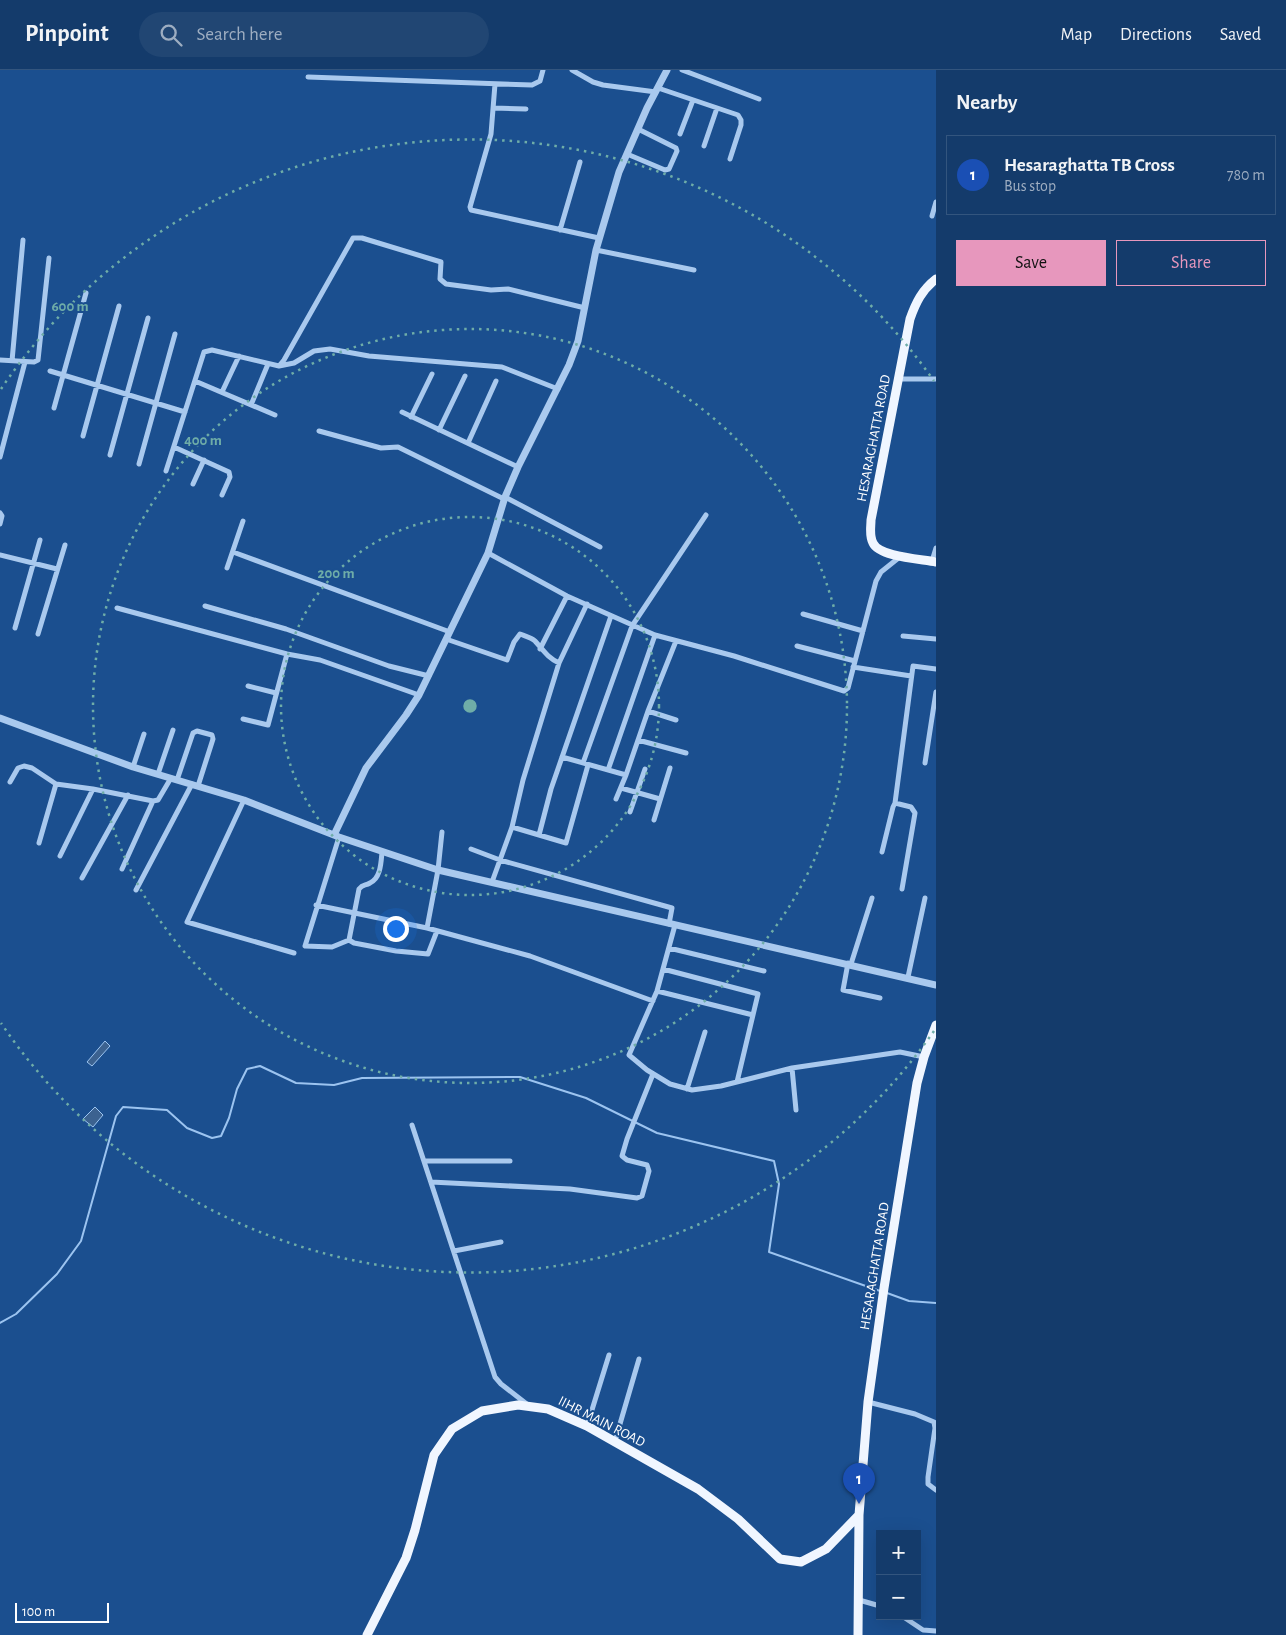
<!DOCTYPE html>
<html lang="en">
<head>
<meta charset="utf-8">
<style>
  body { margin:0; font-family:"Alegreya Sans",sans-serif; background:#214673; color:#f1f3f6 }
  .controls { position:absolute; right:15px; bottom:15px; display:grid; overflow:hidden; border-radius:0px; box-shadow:0 5px 20px #0002 }
  .controls button { width:45px; height:45px; display:grid; place-items:center; padding:0; border:0; border-bottom:1px solid #33557e; background:#143b6b; color:#f1f3f6; font:25px sans-serif }
  .scale { position:absolute; left:15px; bottom:12px; width:94px; box-sizing:border-box; padding-left:5px; border:2px solid #fff; border-top:0; font-size:14px; line-height:18px; white-space:nowrap; color:#fff; -webkit-text-stroke:4px #1b4f8f; paint-order:stroke }
  .you { position:absolute; left:395px; top:858px; width:18px; height:18px; margin:-12px; border:4px solid #fff; border-radius:50%; background:#1a73e8; box-shadow:0 0 0 8px #1a73e833 }
  .badge { display:grid; place-items:center; width:32px; height:32px; border-radius:50%; background:#e797bd; color:#fff; font-size:16px; font-weight:700 }
  .pin { position:absolute; translate:-50% -41px; filter:drop-shadow(0 1px 2px #0008) }
  .pin::after { content:''; position:absolute; top:26px; width:18px; height:15px; background:inherit; clip-path:polygon(0 0,100% 0,50% 100%) }
  .list { margin:0; padding:0; list-style:none }
  h2 { display:flex; justify-content:space-between; align-items:center; height:65px; margin:0; padding:0 20px; font-size:21px }
  h2 small { font-size:16px; font-weight:400; color:#9dadc1 }
  .list li { display:grid; grid-template-columns:32px 1fr auto; gap:15px; align-items:center; box-sizing:border-box; height:80px; margin:0 10px 10px; padding:0 10px; border:1px solid #33557e; border-radius:0px }
  .list b { display:block; font-size:19px; white-space:nowrap }
  .list p { margin:0; font-size:16px; white-space:nowrap; color:#9dadc1 }
  .list em { font-size:16px; font-style:normal; color:#9dadc1 }
  .actions { display:flex; gap:10px; padding:15px 20px }
  .actions a { flex:1; padding:11px 0; border:1px solid #e797bd; border-radius:0px; text-align:center; font-size:18px; color:#e797bd }
  .actions .main { background:#e797bd; color:#111 }
  .icon { flex:none; width:28px; height:28px; fill:none; stroke:currentColor; stroke-width:2; stroke-linecap:round; stroke-linejoin:round }
  .map { position:relative; flex:none; width:936px; height:1565px; overflow:hidden }
  header { display:flex; align-items:center; gap:30px; box-sizing:border-box; height:70px; padding:0 25px; background:#143b6b; border-bottom:1px solid #33557e }
  header strong { font-size:24px }
  nav { display:flex; gap:28px; margin-inline-start:auto; font-size:18px }
  .search { width:350px; height:45px; background:#214673; display:flex; align-items:center; gap:12px; box-sizing:border-box; padding:0 18px; border-radius:28px; color:#9dadc1; font-size:19px }
  main { display:flex }
  aside { flex:1; background:#143b6b }
  .map>svg:first-child { display:block }
  .water { fill:#3c6290; stroke:#9cc4f0 }
  .lines { fill:none; stroke-linecap:round; stroke-linejoin:round }
  .stream { stroke:#9cc4f0; stroke-width:2 }
  .minor { stroke:#a9c9ee; stroke-width:5 }
  .tertiary { stroke:#a9c9ee; stroke-width:7 }
  .primary { stroke:#f0f6ff; stroke-width:9 }
  .ring { fill:none; stroke:#6fada8; stroke-width:2.5; stroke-dasharray:2.5 5 }
  .labels { text-anchor:middle; stroke-width:4; stroke-linejoin:round; paint-order:stroke }
  .street-label { font-size:14px; fill:#fff; stroke:#1b4f8f }
  .centre { fill:#6fada8; stroke:#1b4f8f; stroke-width:2.5 }
  .ring-label { font-size:15px; text-anchor:middle; font-weight:bold; fill:#6fada8; stroke:#1b4f8f; stroke-width:4; stroke-linejoin:round; paint-order:stroke }
</style>
</head>
<body>
<header>
<strong>Pinpoint</strong>
<div class="search"><svg class="icon" aria-label="search" viewBox="0 0 24 24"><circle cx="10" cy="10" r="6"/><path d="M15 15l6 6"/></svg>Search here</div>
<nav><a>Map</a><a>Directions</a><a>Saved</a></nav>
</header>
<main>
<div class="map">
<svg width="936" height="1565" viewBox="0 0 936 1565">
  <rect width="100%" height="100%" fill="#1b4f8f"/>
  <path class="water" d="M105,971L110,976L92,996L87,992Z
    M95,1037L103,1045L93,1057L83,1049Z"/>
  <g class="lines">
    <path class="stream" d="M887,1223L909,1231L936,1233
      M0,1253L16,1244L57,1204L81,1171L116,1046L123,1037L167,1040L187,1058L212,1068L221,1066L229,1048L237,1019L247,999L260,996L296,1013L334,1015L362,1008L520,1007L586,1028L657,1063L774,1091L779,1114L769,1182L880,1221"/>
    <path class="minor" d="M572,0L593,12L603,15L656,22
      M682,0L759,29
      M308,7L532,15L540,11L543,0
      M495,14L491,64L470,137L471,140L599,168
      M658,18L738,45L741,50V55L730,89
      M494,38L526,39
      M680,64L693,30
      M704,76L717,38
      M627,84L665,100L669,99L677,81L676,78L638,59
      M932,146L936,132
      M560,160L580,92
      M596,180L694,200
      M0,290L34,292L38,290L49,188
      M12,291L23,170
      M279,296L294,293L314,281L330,279L369,286L502,297L558,319
      M50,301L185,342
      M898,309H936
      M195,311L275,345
      M222,322L239,286
      M251,335L268,294
      M54,338L86,223
      M402,342L518,397
      M411,347L432,304
      M439,360L465,306
      M319,361L381,378L398,377L504,429
      M83,366L119,236
      M468,373L496,311
      M174,377L229,402L230,407L222,425
      M110,385L148,248
      M0,387L25,292
      M139,394L175,264
      M166,401L204,282L212,280L279,296L284,290L353,168H362L441,192L440,209L446,214L491,220L508,219L585,238
      M193,414L204,390
      M505,427L600,477
      M0,443L2,446L0,454
      M233,482L450,562
      M488,483L567,526L655,565L734,586L844,621L848,618L876,511L881,502L901,486
      M0,485L57,499
      M932,491L936,478
      M227,498L243,451
      M205,536L286,559L389,596L429,606
      M117,538L287,584L320,590L419,625
      M803,544L863,561
      M15,558L40,470
      M38,564L65,475
      M903,566L936,569
      M446,569L507,590L514,572L520,564C525,566 532,568 535,571C544,581 547,587 559,593L587,534
      M797,576L855,591
      M540,579L567,526
      M853,597L911,606
      M248,616L276,623
      M648,641L676,650
      M243,649L268,655L287,584
      M638,670L686,683
      M562,687L626,705
      M583,693L632,556L706,445
      M925,693L936,622
      M133,697L144,664
      M608,700L655,565
      M158,704L173,660
      M177,710L193,663L197,661L212,665L213,669L198,716
      M10,712L18,698L24,696L32,698L56,714L93,719L153,731L158,730L171,708
      M621,718L660,729
      M616,729L626,705L648,641L676,571
      M244,730L187,852L294,883
      M630,742L645,699
      M654,750L670,698
      M512,757L523,710L559,593
      M539,765L551,719L611,546
      M339,767L305,876L332,877L349,870L359,819C363,814 365,816 370,813C381,808 381,792 382,782
      M39,773L56,714
      M471,779L500,790L672,838L669,854
      M882,782L893,737L895,733
      M60,786L93,719
      M122,799L153,731
      M82,808L128,725
      M492,812L512,757L566,773L588,695
      M902,819L915,743L911,737L895,733L913,596L936,599
      M136,820L192,714
      M316,835L427,858L530,886L653,931
      M675,855L657,921L629,985L647,1000L670,1014L692,1020L721,1016L792,998L900,982L924,987
      M427,858L438,800L442,762
      M349,870L354,873L396,881L428,884L437,861
      M669,878L764,901
      M848,893L843,920L880,928
      M851,894L872,828
      M663,899L758,924L737,1012
      M908,907L925,828
      M657,921L753,945
      M792,998L796,1040
      M687,1019L705,962
      M412,1055L495,1307L501,1314L528,1335
      M424,1091H510
      M431,1112L570,1119L637,1128L642,1126L649,1101L647,1095L627,1090L622,1086L627,1069L653,1004
      M454,1181L501,1172
      M868,1332L915,1344L934,1352L935,1358L928,1407V1414L936,1420
      M587,1356L609,1285
      M615,1371L639,1289
      M859,1530L880,1536
      M902,1546L923,1560L936,1561"/>
    <path class="tertiary" d="M0,648L133,697L244,730L339,767L438,800L936,915
      M334,765L366,698L406,645L419,625L488,483L505,427L518,397L569,295L578,271L596,180L619,102L647,38L667,0"/>
    <path class="primary" d="M936,209C922,220 916,232 910,249L871,450C871,457 869,466 873,473C879,487 922,489 936,492
      M367,1565L406,1488L415,1460L434,1385L452,1359L482,1341L518,1335L548,1339L587,1356L698,1419L738,1449L780,1489L801,1492L826,1479L859,1445
      M858,1565L859,1445L868,1332L884,1218L917,1013L924,987L936,955"/>
  </g>
  <g class="ring">
    <circle cx="470" cy="636" r="189"/>
    <circle cx="470" cy="636" r="377"/>
    <path d="M934 961A566 566 0 0 1 1 953M1 319A566 566 0 0 1 934 311"/>
  </g>
  <g class="labels">
    <g class="street-label">
      <text transform="translate(873 368) rotate(-79)" y="5">HESARAGHATTA ROAD</text>
      <text transform="translate(874 1196) rotate(-81)" y="5">HESARAGHATTA ROAD</text>
      <text transform="translate(602 1351) rotate(27)" y="5">IIHR MAIN ROAD</text>
    </g>
  </g>
  <circle cx="470" cy="636" r="8" class="centre"/>
  <g class="ring-label">
    <text x="70" y="241">600 m</text>
    <text x="203" y="375">400 m</text>
    <text x="336" y="508">200 m</text>
  </g>
</svg>
<div class="controls">
<button>+</button>
<button>−</button>
</div>
<div class="scale">100 m</div>
<div class="you"></div>
<div class="pin badge" style="left:859px;top:1434px;background:#1a4fb4">1</div>
</div>
<aside>
<h2>Nearby<small></small></h2>
<ul class="list">
<li><span class="badge" style="background:#1a4fb4">1</span><div><b>Hesaraghatta TB Cross</b><p>Bus stop</p></div><em>780 m</em></li>
</ul>
<div class="actions"><a class="main">Save</a><a>Share</a></div>
</aside>
</main>
</body>
</html>
